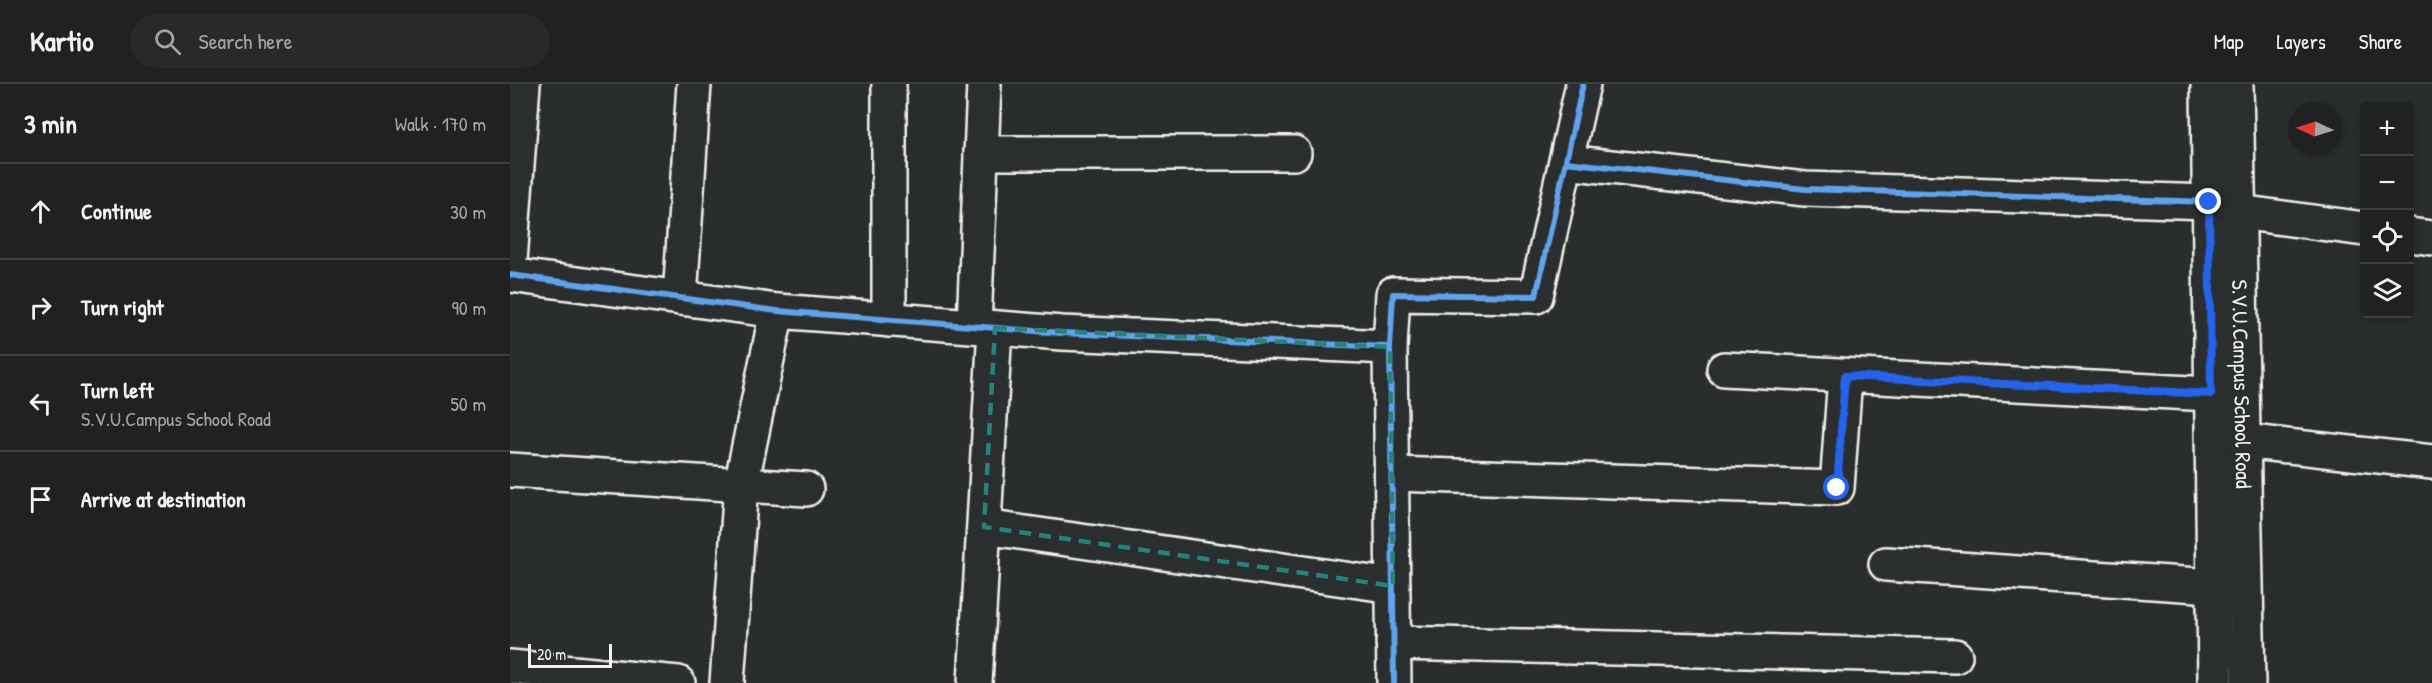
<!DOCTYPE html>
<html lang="en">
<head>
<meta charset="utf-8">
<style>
  body { margin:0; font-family:"Patrick Hand",sans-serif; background:#282a2a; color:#f1f3f6 }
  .controls { position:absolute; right:18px; top:18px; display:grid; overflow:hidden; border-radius:6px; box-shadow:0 3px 9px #0003 }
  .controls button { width:54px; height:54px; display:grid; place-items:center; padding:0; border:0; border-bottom:2px solid #3d3f40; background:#202222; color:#f1f3f6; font:30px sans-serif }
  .compass { position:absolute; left:1778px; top:18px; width:54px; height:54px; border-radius:50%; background:#202222; box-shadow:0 3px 9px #0003; rotate:274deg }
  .scale { position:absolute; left:18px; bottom:15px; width:84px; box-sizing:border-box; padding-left:6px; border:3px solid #f4f1e8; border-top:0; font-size:16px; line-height:21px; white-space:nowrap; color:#f4f1e8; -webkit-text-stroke:4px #2a2d2e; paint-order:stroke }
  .stop { position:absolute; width:18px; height:18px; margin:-14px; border:4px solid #2563eb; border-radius:50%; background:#fff }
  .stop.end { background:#2563eb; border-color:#fff; box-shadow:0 2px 6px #0008 }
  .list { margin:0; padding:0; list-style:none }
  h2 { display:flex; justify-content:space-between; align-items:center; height:78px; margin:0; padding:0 24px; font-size:26px }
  h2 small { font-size:20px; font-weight:400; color:#a2a4a5 }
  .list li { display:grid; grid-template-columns:39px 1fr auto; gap:18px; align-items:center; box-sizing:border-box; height:96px; padding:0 24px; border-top:2px solid #3d3f40 }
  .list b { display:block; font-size:22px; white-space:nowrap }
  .list p { margin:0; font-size:20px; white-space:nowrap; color:#a2a4a5 }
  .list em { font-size:20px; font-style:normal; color:#a2a4a5 }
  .icon { flex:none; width:33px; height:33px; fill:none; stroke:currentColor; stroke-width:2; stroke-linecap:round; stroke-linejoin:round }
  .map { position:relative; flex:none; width:1922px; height:599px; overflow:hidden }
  header { display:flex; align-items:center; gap:36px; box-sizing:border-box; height:84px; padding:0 30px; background:#202222; border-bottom:2px solid #3d3f40 }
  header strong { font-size:28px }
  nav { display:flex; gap:33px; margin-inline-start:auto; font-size:21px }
  .search { width:420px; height:54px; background:#282a2a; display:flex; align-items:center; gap:15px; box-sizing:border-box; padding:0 21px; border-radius:33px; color:#a2a4a5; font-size:22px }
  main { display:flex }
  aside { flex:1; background:#202222 }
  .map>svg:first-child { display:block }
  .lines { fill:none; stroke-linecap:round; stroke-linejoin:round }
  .minor-casing { stroke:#f4f1e8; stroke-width:38 }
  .minor { stroke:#2a2d2e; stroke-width:33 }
  .cycleway-casing { stroke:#2a2d2e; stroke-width:10 }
  .cycleway { stroke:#60a3ed; stroke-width:6 }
  .route { stroke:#2563eb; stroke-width:8 }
  .marked { fill:none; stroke:#26827a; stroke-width:4.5; stroke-dasharray:12 8; stroke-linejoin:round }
  .labels { text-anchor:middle; stroke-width:5; stroke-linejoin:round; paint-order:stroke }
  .street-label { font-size:22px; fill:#f4f1e8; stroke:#2a2d2e }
</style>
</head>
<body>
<header>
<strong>Kartio</strong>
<div class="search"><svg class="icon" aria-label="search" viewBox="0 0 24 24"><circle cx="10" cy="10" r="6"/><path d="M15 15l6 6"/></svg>Search here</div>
<nav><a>Map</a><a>Layers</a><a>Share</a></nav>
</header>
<main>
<aside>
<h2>3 min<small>Walk · 170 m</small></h2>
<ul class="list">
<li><svg class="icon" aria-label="ahead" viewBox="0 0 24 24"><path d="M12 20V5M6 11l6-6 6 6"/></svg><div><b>Continue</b></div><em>30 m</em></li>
<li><svg class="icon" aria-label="right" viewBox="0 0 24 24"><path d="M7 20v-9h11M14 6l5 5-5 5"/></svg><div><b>Turn right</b></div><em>90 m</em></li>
<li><svg class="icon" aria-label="left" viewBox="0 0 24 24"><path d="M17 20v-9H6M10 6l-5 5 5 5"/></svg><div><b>Turn left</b><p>S.V.U.Campus School Road</p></div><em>50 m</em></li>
<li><svg class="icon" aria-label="arrive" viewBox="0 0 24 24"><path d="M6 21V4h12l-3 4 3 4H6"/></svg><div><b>Arrive at destination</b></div></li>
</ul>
</aside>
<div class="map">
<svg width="1922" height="599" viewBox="0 0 1922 599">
  <rect width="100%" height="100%" fill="#2a2d2e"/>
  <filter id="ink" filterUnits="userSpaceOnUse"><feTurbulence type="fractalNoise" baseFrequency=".0167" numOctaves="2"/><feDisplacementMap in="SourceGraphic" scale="12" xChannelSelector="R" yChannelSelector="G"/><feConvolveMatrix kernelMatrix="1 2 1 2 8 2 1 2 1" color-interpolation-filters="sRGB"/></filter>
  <g filter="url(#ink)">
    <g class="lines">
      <g class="minor-casing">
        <g id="minor">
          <path d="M1698,0L1705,599"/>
          <path id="s1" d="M1726,0L1738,599"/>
          <path d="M471,69H784"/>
          <path d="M1056,78L1295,105L1699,118"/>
          <path d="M1729,128L1854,145"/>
          <path d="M1900,151L1922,154"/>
          <path d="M0,177L13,0"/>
          <path d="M0,191L267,227L552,249L880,263"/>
          <path d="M170,214L184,0"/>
          <path d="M379,236V0"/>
          <path d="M464,242L474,0"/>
          <path d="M1214,285L1701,310"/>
          <path d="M1733,357L1922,378"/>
          <path d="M0,386L296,405"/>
          <path d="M882,390L1327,404L1335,292"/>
          <path d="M474,443L883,502"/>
          <path d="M1376,480L1703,502"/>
          <path d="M883,559L1445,572"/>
          <path d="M0,583L168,599"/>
          <path d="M217,599L231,401L267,227"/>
          <path d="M465,599L485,244"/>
          <path d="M884,599L880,263L883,210L1026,212L1073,0"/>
        </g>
      </g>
      <use href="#minor" class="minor"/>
      <g class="cycleway-casing">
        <path id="cycleway" d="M1056,78L1295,105L1699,118
          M0,191L267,227L552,249L880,263
          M884,599L880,263L883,210L1026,212L1073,0"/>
      </g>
      <use href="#cycleway" class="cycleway"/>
    </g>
  </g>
  <g class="lines" filter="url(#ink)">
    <path class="route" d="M1327,404L1335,292L1701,310L1699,118"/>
  </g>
  <path class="marked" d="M485,244L880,263L883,502L474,443Z"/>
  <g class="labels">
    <g class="street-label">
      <text dy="8" stroke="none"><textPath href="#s1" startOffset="300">S.V.U.Campus School Road</textPath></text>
    </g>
  </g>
</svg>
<div class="controls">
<button>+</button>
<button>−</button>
<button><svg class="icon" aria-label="locate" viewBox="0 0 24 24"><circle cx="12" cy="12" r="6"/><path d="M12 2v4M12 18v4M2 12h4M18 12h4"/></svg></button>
<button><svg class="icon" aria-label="layers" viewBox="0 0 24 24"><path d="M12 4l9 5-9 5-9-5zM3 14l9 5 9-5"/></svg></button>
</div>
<svg class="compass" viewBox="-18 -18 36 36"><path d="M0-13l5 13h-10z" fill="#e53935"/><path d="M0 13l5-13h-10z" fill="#a2a4a5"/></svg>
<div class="scale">20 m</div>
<div class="stop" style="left:1327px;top:404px"></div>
<div class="stop end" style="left:1699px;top:118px"></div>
</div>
</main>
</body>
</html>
